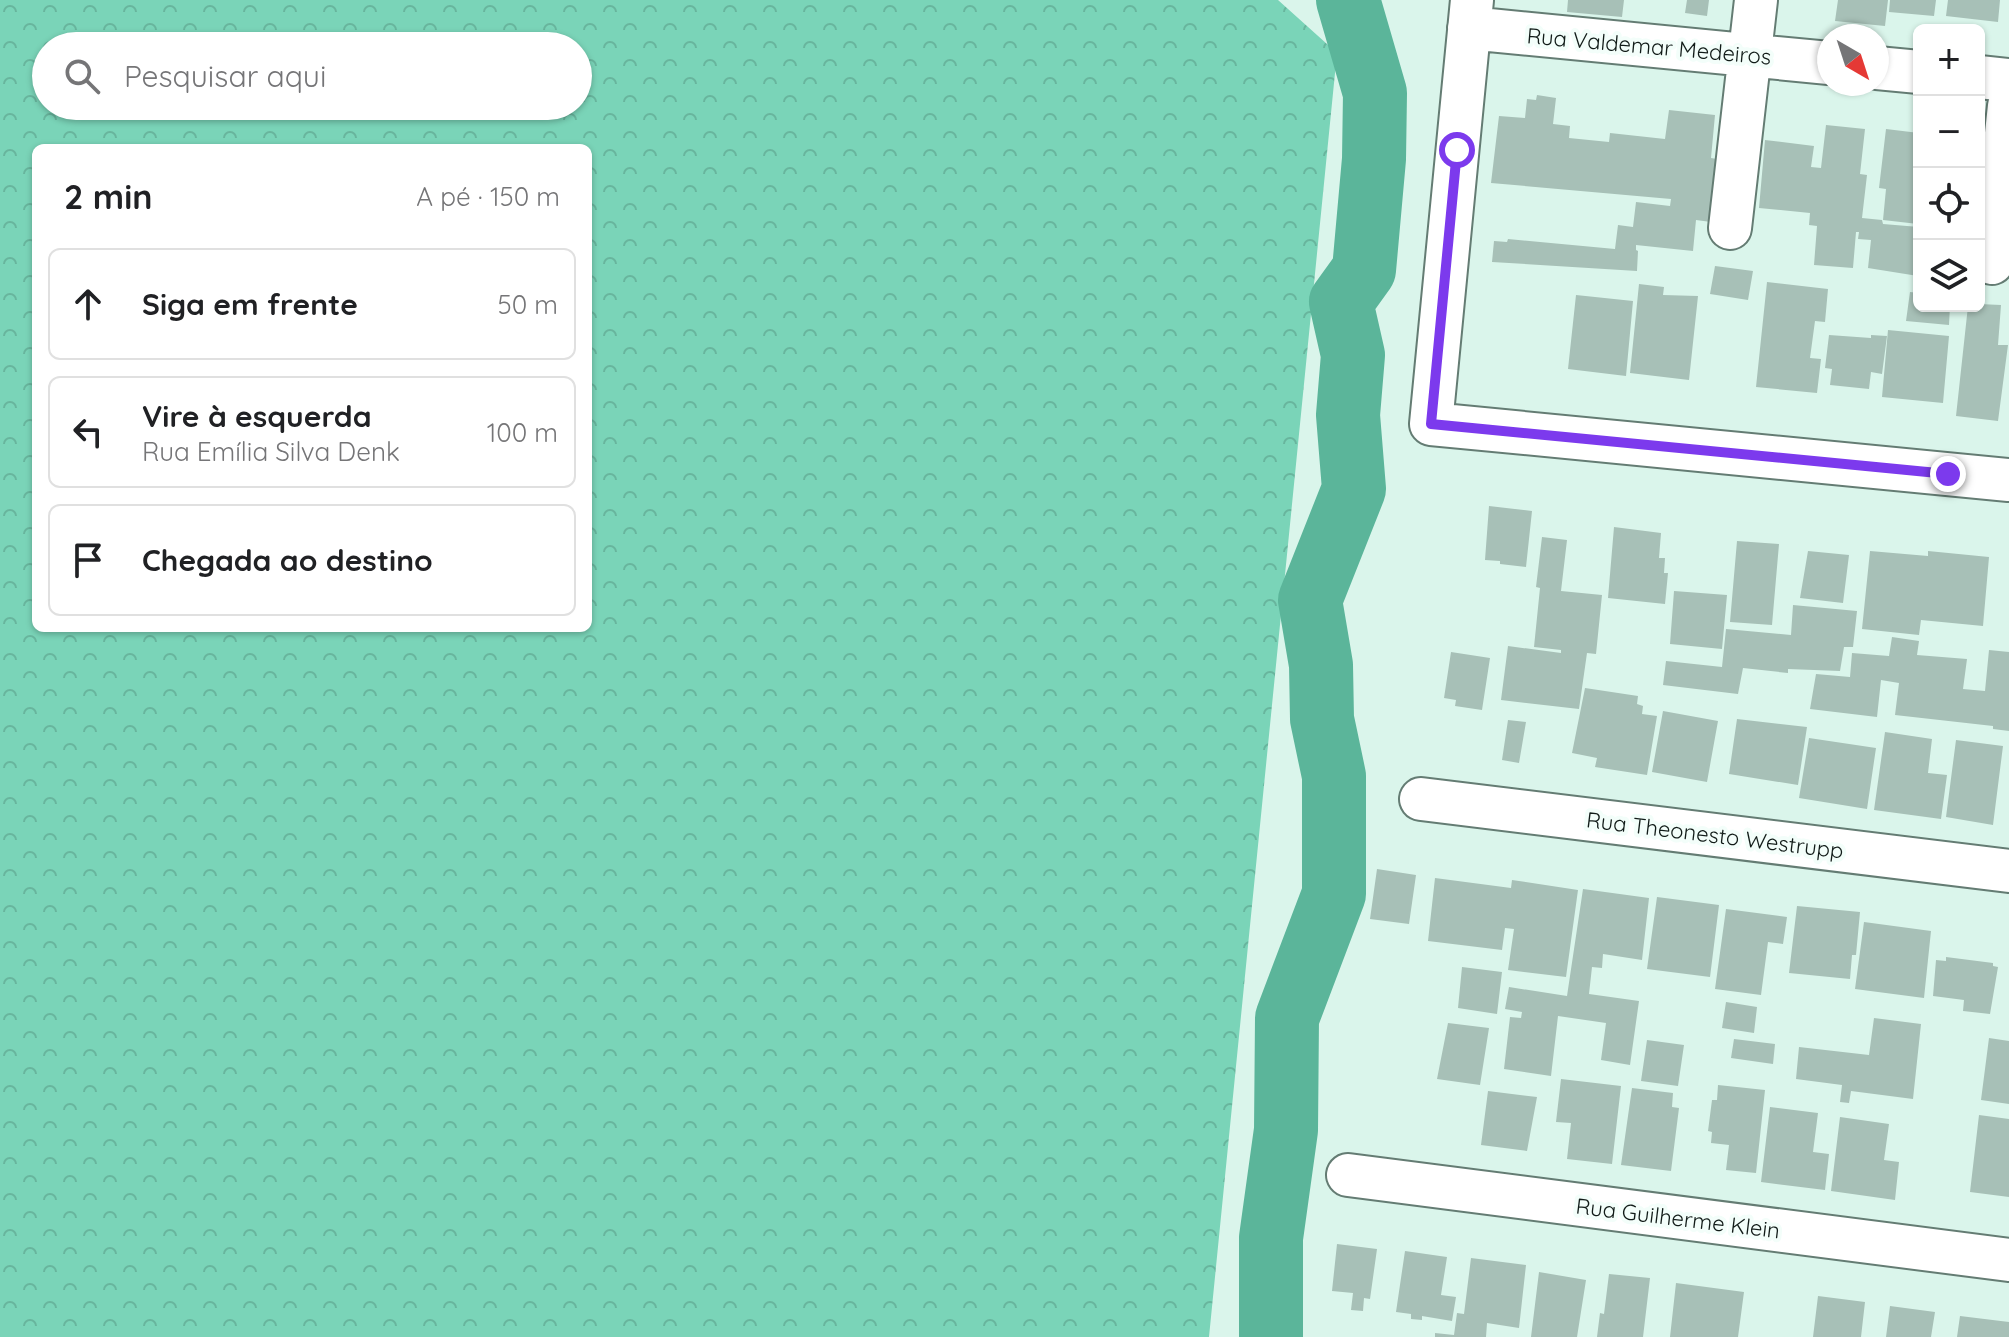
<!DOCTYPE html>
<html lang="pt">
<head>
<meta charset="utf-8">
<style>
  body { margin:0; font-family:Quicksand,sans-serif; background:#f2f2f2; color:#202124 }
  .controls { position:absolute; right:24px; top:24px; display:grid; overflow:hidden; border-radius:12px; box-shadow:0 2px 6px #0004 }
  .controls button { width:72px; height:72px; display:grid; place-items:center; padding:0; border:0; border-bottom:2px solid #e0e0e0; background:#fff; color:#202124; font:40px sans-serif }
  .compass { position:absolute; left:1817px; top:24px; width:72px; height:72px; border-radius:50%; background:#fff; box-shadow:0 2px 6px #0004; rotate:141deg }
  .stop { position:absolute; width:24px; height:24px; margin:-18px; border:6px solid #7c3aed; border-radius:50%; background:#fff }
  .stop.end { background:#7c3aed; border-color:#fff; box-shadow:0 2px 8px #0008 }
  .list { margin:0; padding:0; list-style:none }
  h2 { display:flex; justify-content:space-between; align-items:center; height:104px; margin:0; padding:0 32px; font-size:34px }
  h2 small { font-size:26px; font-weight:400; color:#757577 }
  .list li { display:grid; grid-template-columns:52px 1fr auto; gap:24px; align-items:center; box-sizing:border-box; height:112px; margin:0 16px 16px; padding:0 16px; border:2px solid #e0e0e0; border-radius:12px }
  .list b { display:block; font-size:30px; white-space:nowrap }
  .list p { margin:0; font-size:26px; white-space:nowrap; color:#757577 }
  .list em { font-size:26px; font-style:normal; color:#757577 }
  .icon { flex:none; width:44px; height:44px; fill:none; stroke:currentColor; stroke-width:2; stroke-linecap:round; stroke-linejoin:round }
  .map { position:relative; flex:none; width:2009px; height:1337px; overflow:hidden }
  .search { position:absolute; background:#fff; box-shadow:0 2px 6px #0004; left:32px; top:32px; width:560px; height:88px; display:flex; align-items:center; gap:20px; box-sizing:border-box; padding:0 28px; border-radius:44px; color:#757577; font-size:30px }
  .panel { position:absolute; background:#fff; box-shadow:0 2px 6px #0004; left:32px; top:144px; width:560px; height:488px; border-radius:12px }
  .map>svg:first-child { display:block }
  .forest { fill:url(#forest-crowns); fill-rule:evenodd }
  .lines { fill:none; stroke-linecap:round; stroke-linejoin:round }
  .river { stroke:#5bb59a; stroke-width:64 }
  .building { fill:#a7c0b7 }
  .street-casing { stroke:#647c73; stroke-width:46 }
  .street { stroke:#fff; stroke-width:42 }
  .route { stroke:#7c3aed; stroke-width:10 }
  .labels { text-anchor:middle; stroke-width:8; stroke-linejoin:round; paint-order:stroke }
  .street-label { font-size:22px; fill:#111b18; stroke:#f3fefa }
</style>
</head>
<body>
<div class="map">
<svg width="2009" height="1337" viewBox="0 0 2009 1337">
  <defs>
    <pattern id="forest-crowns" width="20" height="18" patternUnits="userSpaceOnUse" patternTransform="scale(2)"><rect width="20" height="18" fill="#7ad4b8"/><path d="M2 6a3 3 0 1 1 6 0M12 15a3 3 0 1 1 6 0" fill="none" stroke="#68b59d"/></pattern>
  </defs>
  <rect width="100%" height="100%" fill="#daf5eb"/>
  <path class="forest" d="M0,0H1278L1337,53L1209,1337H0ZM46,46H578V106H46ZM36,148H588V628H36Z"/>
  <g class="lines">
    <path class="river" d="M1271,1337V1238L1286,1130L1287,1018L1334,894V776L1322,719L1321,665L1310,600L1354,489L1348,415L1353,355L1341,302L1364,270L1374,159L1375,93L1348,0"/>
  </g>
  <path class="building" d="M1568,0H1624L1622,17L1567,12Z
    M1687,0H1709L1707,16L1685,13Z
    M1838,0H1888L1885,26L1835,21Z
    M1890,0H1936L1934,16L1889,12Z
    M1948,0H2000L1998,22L1946,16Z
    M1537,95L1556,98L1553,124L1570,126L1569,138L1609,142L1610,133L1665,139L1669,110L1715,115L1711,158L1717,159L1711,222L1696,220L1693,251L1636,245V250L1638,251L1637,271L1492,262L1494,241L1507,242L1508,239L1615,249L1618,225L1633,227L1636,202L1670,206L1671,199L1491,183L1499,116L1525,118L1527,99L1536,100Z
    M1826,125L1865,129L1860,174L1867,175L1862,218L1882,220L1883,224L1919,227L1918,276L1868,268L1871,240L1858,239L1859,232H1856L1853,268L1814,265L1817,226L1809,225L1810,213L1759,208L1765,140L1814,146L1811,167L1821,168Z
    M1886,129L1919,133V184L1916,208L1919,209L1918,224L1883,220L1886,189L1879,188Z
    M1715,266L1753,271L1748,300L1710,294Z
    M1767,282L1828,289L1825,322L1815,321L1810,358L1821,359L1817,393L1756,387Z
    M1639,284L1664,287L1663,295L1698,296L1689,380L1630,373Z
    M1910,292L1919,293V306H1950L1949,325L1906,321Z
    M1576,295L1633,301L1626,376L1568,369Z
    M1979,304L2001,305L1998,345H2008L1998,421L1956,416L1968,306H1979Z
    M1888,330L1949,336L1943,403L1882,397Z
    M1829,335L1871,338V335L1887,336L1882,374L1871,372L1869,389L1830,385L1832,369L1825,368Z
    M1489,506L1532,511L1526,567L1500,564V561L1485,560Z
    M1614,527L1661,533L1659,558H1665L1664,573H1668L1665,604L1608,598Z
    M1542,537L1567,540L1561,591L1602,595L1596,654L1587,653L1579,709L1501,700L1508,646L1561,653V650L1534,647L1540,588L1536,587Z
    M1737,541L1779,544L1772,625L1730,622Z
    M1808,551L1849,555L1843,603L1800,598Z
    M1870,551L1928,556V551L1989,557L1983,626L1921,620L1919,635L1862,629Z
    M1674,591L1727,595L1722,649L1670,644Z
    M1793,605L1857,611L1853,647H1844L1840,671L1788,669V673L1743,668L1738,694L1663,685L1666,661L1722,667L1726,629L1791,635Z
    M1892,637L1919,641L1917,655L1967,659L1963,689L1985,691L1989,650L2009,652V731L1993,729V726L1895,715L1899,683L1881,680L1877,717L1810,709L1816,674L1850,677L1852,653L1889,656Z
    M1451,652L1490,658L1482,710L1455,706L1456,700L1444,698Z
    M1585,688L1638,696L1637,704L1643,706L1642,714L1657,716L1647,775L1595,767L1597,758L1572,753Z
    M1663,711L1718,721L1707,782L1652,772Z
    M1737,719L1807,727L1798,785L1729,774Z
    M1508,720L1526,722L1519,763L1502,760Z
    M1885,732L1932,739L1928,773L1947,775L1941,819L1874,810Z
    M1809,738L1876,748L1867,809L1799,798Z
    M1956,740L2003,746L1993,825L1946,817Z
    M1377,869L1416,875L1409,924L1370,919Z
    M1435,878L1511,888L1512,880L1578,890L1566,977L1508,970L1514,929L1505,928L1502,950L1428,941Z
    M1583,889L1649,898L1642,960L1603,954L1602,968L1592,967L1589,994L1639,1001L1630,1065L1601,1060L1606,1023L1558,1016L1551,1076L1504,1069L1510,1017L1521,1018L1522,1012L1505,1009L1509,987L1567,996Z
    M1657,897L1719,905L1710,977L1647,969Z
    M1797,906L1860,912L1856,955H1852L1850,979L1789,973Z
    M1726,909L1787,917L1783,944L1768,942L1761,995L1715,989Z
    M1864,922L1931,931L1924,998L1855,989Z
    M1946,957L1993,963V966L1998,967L1990,1014L1963,1011L1964,1000L1933,996L1936,960L1946,961Z
    M1462,967L1502,972L1497,1014L1458,1008Z
    M1726,1002L1757,1007L1754,1033L1722,1028Z
    M1874,1018L1921,1024L1913,1099L1851,1091L1849,1103L1840,1102L1842,1085L1796,1079L1799,1047L1869,1055Z
    M1448,1023L1489,1028L1480,1085L1437,1079Z
    M1989,1038L2009,1041V1104L1981,1100Z
    M1734,1039L1775,1044L1773,1064L1731,1058Z
    M1647,1040L1684,1045L1678,1086L1641,1081Z
    M1561,1079L1621,1086L1612,1164L1567,1159L1571,1123L1556,1122Z
    M1718,1085L1765,1090L1756,1173L1726,1170L1729,1145L1711,1143L1712,1132L1708,1131L1712,1100H1717Z
    M1632,1088L1673,1093L1672,1107L1679,1108L1671,1171L1621,1165Z
    M1488,1091L1537,1097L1527,1151L1481,1145Z
    M1770,1107L1818,1113L1813,1152L1829,1154L1825,1190L1761,1182Z
    M1979,1115L2009,1119V1197L1970,1192Z
    M1840,1117L1889,1124L1884,1160L1899,1162L1895,1200L1831,1191Z
    M1337,1244L1377,1249L1370,1299L1364,1298L1363,1311L1351,1310L1353,1293L1332,1291Z
    M1405,1251L1447,1257L1441,1295L1456,1297L1452,1321L1422,1316V1320L1411,1319V1314L1396,1312Z
    M1471,1258L1526,1265L1519,1328L1487,1323L1486,1337H1435V1333L1454,1335L1457,1313L1464,1314Z
    M1539,1272L1586,1280L1577,1337H1531Z
    M1609,1274L1650,1278L1643,1337H1597L1600,1313L1604,1314Z
    M1676,1283L1744,1292L1738,1337H1670Z
    M1818,1296L1865,1302L1861,1337H1813Z
    M1890,1306L1935,1312L1931,1337H1886Z
    M1960,1316L2009,1322V1337H1957Z"/>
  <g class="lines">
    <g class="street-casing">
      <path id="street" d="M1472,0L1431,424L2009,480
        M1469,28L1829,63
        M1877,68L1919,72
        M1979,77L2009,80
        M1730,228L1756,0
        M1992,263L2009,106
        M1421,799L2009,871
        M1348,1175L2009,1260"/>
    </g>
    <use href="#street" class="street"/>
  </g>
  <g class="lines">
    <path class="route" d="M1457,150L1431,424L1948,474"/>
  </g>
  <g class="labels">
    <g class="street-label">
      <text transform="translate(1649 46) rotate(5)" y="8">Rua Valdemar Medeiros</text>
      <text transform="translate(1715 835) rotate(7)" y="8">Rua Theonesto Westrupp</text>
      <text transform="translate(1678 1218) rotate(7)" y="8">Rua Guilherme Klein</text>
    </g>
  </g>
</svg>
<div class="controls">
<button>+</button>
<button>−</button>
<button><svg class="icon" aria-label="locate" viewBox="0 0 24 24"><circle cx="12" cy="12" r="6"/><path d="M12 2v4M12 18v4M2 12h4M18 12h4"/></svg></button>
<button><svg class="icon" aria-label="layers" viewBox="0 0 24 24"><path d="M12 4l9 5-9 5-9-5zM3 14l9 5 9-5"/></svg></button>
</div>
<svg class="compass" viewBox="-18 -18 36 36"><path d="M0-13l5 13h-10z" fill="#e53935"/><path d="M0 13l5-13h-10z" fill="#757577"/></svg>
<div class="stop" style="left:1457px;top:150px"></div>
<div class="stop end" style="left:1948px;top:474px"></div>
<div class="search"><svg class="icon" aria-label="search" viewBox="0 0 24 24"><circle cx="10" cy="10" r="6"/><path d="M15 15l6 6"/></svg>Pesquisar aqui</div>
<section class="panel">
<h2>2 min<small>A pé · 150 m</small></h2>
<ul class="list">
<li><svg class="icon" aria-label="ahead" viewBox="0 0 24 24"><path d="M12 20V5M6 11l6-6 6 6"/></svg><div><b>Siga em frente</b></div><em>50 m</em></li>
<li><svg class="icon" aria-label="left" viewBox="0 0 24 24"><path d="M17 20v-9H6M10 6l-5 5 5 5"/></svg><div><b>Vire à esquerda</b><p>Rua Emília Silva Denk</p></div><em>100 m</em></li>
<li><svg class="icon" aria-label="arrive" viewBox="0 0 24 24"><path d="M6 21V4h12l-3 4 3 4H6"/></svg><div><b>Chegada ao destino</b></div></li>
</ul>
</section>
</div>
</body>
</html>
